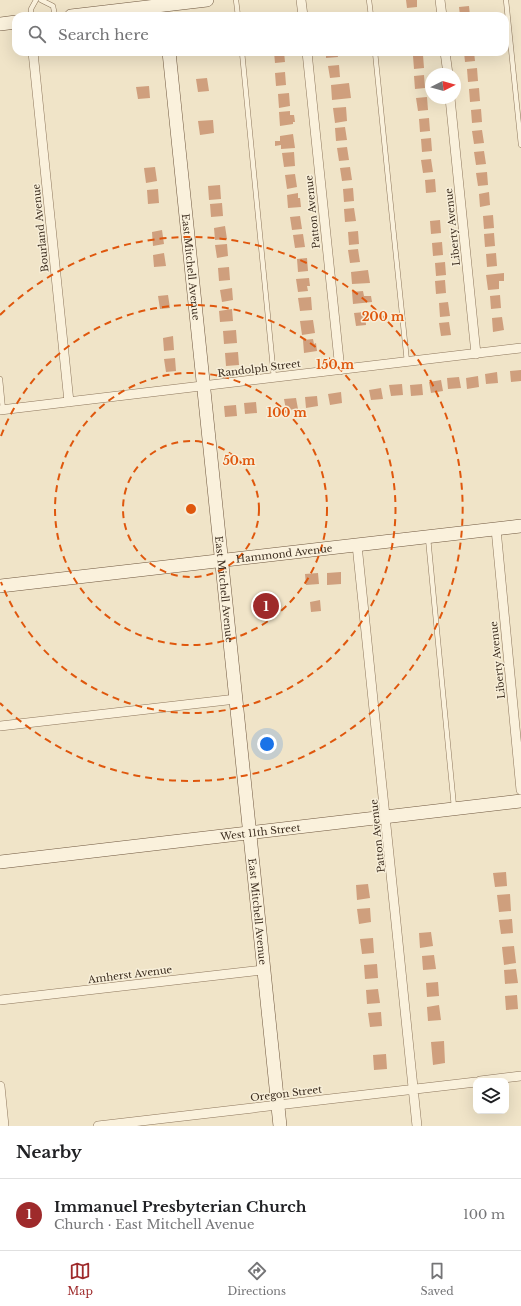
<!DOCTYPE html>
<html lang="en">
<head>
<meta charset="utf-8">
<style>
  body { margin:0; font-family:"Libre Baskerville",serif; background:#f2f2f2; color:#202124 }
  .controls { position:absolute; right:12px; bottom:12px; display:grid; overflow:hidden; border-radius:8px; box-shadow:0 4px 16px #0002 }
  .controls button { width:36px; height:36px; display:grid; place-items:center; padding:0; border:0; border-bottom:1px solid #e0e0e0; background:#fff; color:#202124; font:20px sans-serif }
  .compass { position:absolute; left:425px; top:68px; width:36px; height:36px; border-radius:50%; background:#fff; box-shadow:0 4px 16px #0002; rotate:84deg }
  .you { position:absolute; left:267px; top:744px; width:14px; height:14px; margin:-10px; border:3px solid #fff; border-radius:50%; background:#1a73e8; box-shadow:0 0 0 6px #1a73e833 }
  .badge { display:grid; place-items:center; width:26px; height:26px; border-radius:50%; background:#9e2a2b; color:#fff; font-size:13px; font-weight:700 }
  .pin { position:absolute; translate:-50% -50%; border:2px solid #fff; box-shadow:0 1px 4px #0006 }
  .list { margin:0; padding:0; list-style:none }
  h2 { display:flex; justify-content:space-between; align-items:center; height:52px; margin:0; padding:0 16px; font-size:17px }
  h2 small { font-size:13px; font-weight:400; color:#757577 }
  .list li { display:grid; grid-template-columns:26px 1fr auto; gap:12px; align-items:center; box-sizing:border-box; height:72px; padding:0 16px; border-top:1px solid #e0e0e0 }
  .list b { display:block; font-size:15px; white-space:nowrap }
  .list p { margin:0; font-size:13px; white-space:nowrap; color:#757577 }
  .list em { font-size:13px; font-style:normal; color:#757577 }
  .icon { flex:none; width:22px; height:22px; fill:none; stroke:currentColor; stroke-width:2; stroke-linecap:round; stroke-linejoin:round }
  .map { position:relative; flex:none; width:521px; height:1126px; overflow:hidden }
  .search { position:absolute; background:#fff; box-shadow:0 4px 16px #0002; left:12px; right:12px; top:12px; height:44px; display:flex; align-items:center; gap:10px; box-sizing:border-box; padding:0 14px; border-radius:12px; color:#757577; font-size:15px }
  .sheet { height:124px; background:#fff }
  nav { display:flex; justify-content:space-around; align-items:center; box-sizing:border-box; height:56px; border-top:1px solid #e0e0e0; background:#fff; font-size:11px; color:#757577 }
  nav a { display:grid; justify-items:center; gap:2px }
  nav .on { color:#9e2a2b }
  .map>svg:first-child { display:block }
  .building { fill:#cf9f7d }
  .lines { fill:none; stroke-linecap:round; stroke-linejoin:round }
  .lane-casing { stroke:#8d765c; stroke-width:5.5 }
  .street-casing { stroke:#8d765c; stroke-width:10 }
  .secondary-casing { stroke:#6f573f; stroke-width:14 }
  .lane { stroke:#faf1dc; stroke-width:4.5 }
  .street { stroke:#faf1dc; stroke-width:9 }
  .secondary { stroke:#faf1dc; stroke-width:13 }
  .ring { fill:none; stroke:#df570d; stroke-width:2; stroke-dasharray:7 5 }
  .labels { text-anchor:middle; stroke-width:3; stroke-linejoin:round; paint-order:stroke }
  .street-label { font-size:10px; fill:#3d2e20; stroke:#f7eed8 }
  .centre { fill:#df570d; stroke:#f7eed8; stroke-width:2 }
  .ring-label { font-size:12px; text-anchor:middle; font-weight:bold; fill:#df570d; stroke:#f7eed8; stroke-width:3; stroke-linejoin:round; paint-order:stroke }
</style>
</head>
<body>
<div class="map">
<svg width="521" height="1126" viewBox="0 0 521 1126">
  <rect width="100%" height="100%" fill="#f0e4c8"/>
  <path class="building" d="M406,0H417V7L407,8Z
    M469,6L470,16H460L459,7Z
    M274,52H284L285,62L275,63Z
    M326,52H337L338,57L326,58Z
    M464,52H474L475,61L465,62Z
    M423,55L424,68L414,69L413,56Z
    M339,65L340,77L330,78L328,66Z
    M477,68L478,81L468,82L467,69Z
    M285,72L286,85L276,86L275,73Z
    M424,75L425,88L415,89L414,76Z
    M207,78L209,91L198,92L196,79Z
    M349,83L351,98L332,100L331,85Z
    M149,86L150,98L138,99L136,87Z
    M479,88L480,101L470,102L469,89Z
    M289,93L290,106L279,108L278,94Z
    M427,97L428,110L418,111L416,98Z
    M346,107L347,121L335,123L333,108Z
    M481,109L482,122L472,123L471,110Z
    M290,111V115H294L295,122H293V124L280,126L279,112Z
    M429,118L430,131L420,132L419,119Z
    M213,120L214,133L200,135L198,121Z
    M345,127L347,140L336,141L335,128Z
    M482,130L484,143L474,144L472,131Z
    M293,134L295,148L281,149V145L275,146V141H280V136Z
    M431,138L432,151L422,152L421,139Z
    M347,147L349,160L339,161L337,148Z
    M484,151L486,164L476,165L474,152Z
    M294,152L295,166L284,167L282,153Z
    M431,159L433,172L423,173L421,160Z
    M155,167L157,181L146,183L144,168Z
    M350,167L352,180L342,181L340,168Z
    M487,172L488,185L478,186L476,173Z
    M295,174L297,187L287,189L285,175Z
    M435,179L436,192L426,193L425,180Z
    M220,185L221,199L209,200L208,186Z
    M353,188L354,201L344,202L343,189Z
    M158,189L159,203L148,204L147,190Z
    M489,192L490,205L480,207L479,194Z
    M298,193V198H300L301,207L288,208L287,195Z
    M222,203L223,216L211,217L210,204Z
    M354,208L356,221L345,222L344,209Z
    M493,215L494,228L484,229L483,216Z
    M300,216L302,229L292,230L290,217Z
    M440,220L441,233L431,234L430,221Z
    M225,226L227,239L215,240L214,228Z
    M162,230L164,244L153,246L152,232Z
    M358,231L359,244L349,245L348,232Z
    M494,233L495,246L485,247L484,234Z
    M303,234L305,247L295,248L293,235Z
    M442,242L443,255L433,256L432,243Z
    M227,244L228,256L217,258L215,245Z
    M358,249L360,262L350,263L348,250Z
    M164,253L166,266L154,267L153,255Z
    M496,253L497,266L487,267L486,254Z
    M307,258L308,271L298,272L297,259Z
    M445,262L446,275L436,276L435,263Z
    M229,267L230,280L219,281L218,268Z
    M368,270L370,283L352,284L351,272Z
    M504,273V281H499V289L488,290L486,275Z
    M309,278L310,286H307L308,291L298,292L296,279Z
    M445,280L446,293L436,294L435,281Z
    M232,288L233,300L222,302L220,290Z
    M363,291L364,296H371L372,302L353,304L352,292Z
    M168,295L170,308L160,309L158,296Z
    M500,295L501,308L491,309L490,296Z
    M311,297L312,310L300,311L298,298Z
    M448,302L450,316L440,317L439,303Z
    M232,309L233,321L220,322L219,311Z
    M365,312L366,325L356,326L354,313Z
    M502,317L504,330L493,332L492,318Z
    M313,320L315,333L302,335L300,321Z
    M449,322L451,335L441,336L439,323Z
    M236,330L237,343L224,344L223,331Z
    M173,336L174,350L164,351L163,338Z
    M313,339L314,344L316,343L317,351L304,353L303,340Z
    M238,352L239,365L226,366L225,353Z
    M175,358L176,371L166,372L164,359Z
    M521,370V381L511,382L510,371Z
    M497,372L498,383L486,384L485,374Z
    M478,376L479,387L467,389L466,378Z
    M459,377L461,388L448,389L447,378Z
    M441,380L443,391L431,393L429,382Z
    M402,384L403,395L391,396L389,385Z
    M422,384L423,395L411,396L410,385Z
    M381,388L383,399L371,400L369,390Z
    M341,392L342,403L330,405L328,394Z
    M317,396L318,406L306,408L305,397Z
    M296,398L298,409L286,410L284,399Z
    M256,402L257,413L245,414L244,403Z
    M236,405L237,416L225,417L224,406Z
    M341,572V584L327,585V573Z
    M318,573L319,584L306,585L305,574Z
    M320,600L321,611L311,612L310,602Z
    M506,872L507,886L495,887L493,873Z
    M368,884L370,898L357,900L356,885Z
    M510,894L511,911L499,912L497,895Z
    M370,908L371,922L359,924L357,909Z
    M512,919L513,933L501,934L499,920Z
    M431,932L433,946L420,948L419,933Z
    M373,938L374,953L362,954L360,939Z
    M514,946L516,963L504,965L502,947Z
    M434,955L436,969L423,970L422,956Z
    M377,964L378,978L365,979L364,965Z
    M516,969L518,983L505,984L504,970Z
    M438,982L439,996L427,997L426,983Z
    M378,989L380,1003L367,1004L366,990Z
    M517,995L518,1009L506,1010L505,996Z
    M439,1005L441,1020L428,1021L427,1007Z
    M381,1012L382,1026L370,1027L368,1013Z
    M444,1041L445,1063L433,1065L431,1042Z
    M386,1054L387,1069L374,1070L373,1055Z"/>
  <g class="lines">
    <g class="lane-casing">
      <path id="lane" d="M41,0L53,6L55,16
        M236,0L238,16
        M369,0L371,16
        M506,0L521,145
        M31,16V9L36,0
        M242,52L274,378
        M375,52L407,362
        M0,379L3,410
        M428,538L454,807"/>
    </g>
    <g class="street-casing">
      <path id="street" d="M301,0L303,16
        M440,0L442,16
        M33,52L69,402
        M307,52L340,370
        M445,52L448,74
        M450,98L476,354
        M0,410L521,348
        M496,529L521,790
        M357,545L417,1126
        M0,726L236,699
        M0,1000L263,970
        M480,1081L521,1076
        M0,1086L4,1126
        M98,1126L476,1082"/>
    </g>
    <g class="secondary-casing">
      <g id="secondary">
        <path d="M71,16L207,0"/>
        <path d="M0,24L16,22"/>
        <path id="s1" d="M169,52L280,1126"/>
        <path id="s2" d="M0,586L521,526"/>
        <path id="s3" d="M0,862L521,801"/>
      </g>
    </g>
    <use href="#lane" class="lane"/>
    <use href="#street" class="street"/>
    <use href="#secondary" class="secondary"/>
  </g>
  <g class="ring">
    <circle cx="191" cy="509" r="68"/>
    <circle cx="191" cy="509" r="136"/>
    <path d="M1 436A204 204 0 1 1 1 582"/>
    <path d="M0 315A272 272 0 1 1 0 703"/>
  </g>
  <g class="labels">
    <g class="street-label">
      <text transform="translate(312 212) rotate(-96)" y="4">Patton Avenue</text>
      <text transform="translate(452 227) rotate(-96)" y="4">Liberty Avenue</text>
      <text transform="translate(40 228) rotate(-96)" y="4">Bourland Avenue</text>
      <text dy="4" stroke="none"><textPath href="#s1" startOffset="216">East Mitchell Avenue</textPath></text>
      <text transform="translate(259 368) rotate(-7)" y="4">Randolph Street</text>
      <text dy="4" stroke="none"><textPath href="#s2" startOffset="286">Hammond Avenue</textPath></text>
      <text dy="4" stroke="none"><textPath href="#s1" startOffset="540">East Mitchell Avenue</textPath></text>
      <text transform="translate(497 660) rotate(-96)" y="4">Liberty Avenue</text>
      <text dy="4" stroke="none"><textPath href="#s3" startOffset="262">West 11th Street</textPath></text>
      <text transform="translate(377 836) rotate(-96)" y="4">Patton Avenue</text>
      <text dy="4" stroke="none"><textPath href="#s1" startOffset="864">East Mitchell Avenue</textPath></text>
      <text transform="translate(130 974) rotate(-7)" y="4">Amherst Avenue</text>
      <text transform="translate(286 1093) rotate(-7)" y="4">Oregon Street</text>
    </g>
  </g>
  <circle cx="191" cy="509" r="6" class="centre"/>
  <g class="ring-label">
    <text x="383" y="321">200 m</text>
    <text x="335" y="369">150 m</text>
    <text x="287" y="417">100 m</text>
    <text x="239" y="465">50 m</text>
  </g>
</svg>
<div class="controls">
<button><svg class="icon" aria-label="layers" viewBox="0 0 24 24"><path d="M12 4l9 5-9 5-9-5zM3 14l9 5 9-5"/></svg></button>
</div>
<svg class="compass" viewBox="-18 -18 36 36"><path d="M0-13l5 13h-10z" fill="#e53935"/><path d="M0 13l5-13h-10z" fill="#757577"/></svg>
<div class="you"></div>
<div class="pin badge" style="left:266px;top:606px">1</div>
<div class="search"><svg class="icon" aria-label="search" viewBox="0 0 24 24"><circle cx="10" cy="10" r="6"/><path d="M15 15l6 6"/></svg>Search here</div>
</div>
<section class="sheet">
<h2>Nearby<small></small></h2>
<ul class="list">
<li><span class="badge">1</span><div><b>Immanuel Presbyterian Church</b><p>Church · East Mitchell Avenue</p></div><em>100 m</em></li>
</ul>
</section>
<nav>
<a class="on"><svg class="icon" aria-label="map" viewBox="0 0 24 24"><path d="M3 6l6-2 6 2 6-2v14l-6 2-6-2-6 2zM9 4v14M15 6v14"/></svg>Map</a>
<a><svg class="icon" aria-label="directions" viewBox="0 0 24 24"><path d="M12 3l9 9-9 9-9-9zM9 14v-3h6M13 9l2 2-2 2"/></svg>Directions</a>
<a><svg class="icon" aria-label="saved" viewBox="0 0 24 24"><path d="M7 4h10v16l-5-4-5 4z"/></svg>Saved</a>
</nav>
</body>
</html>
